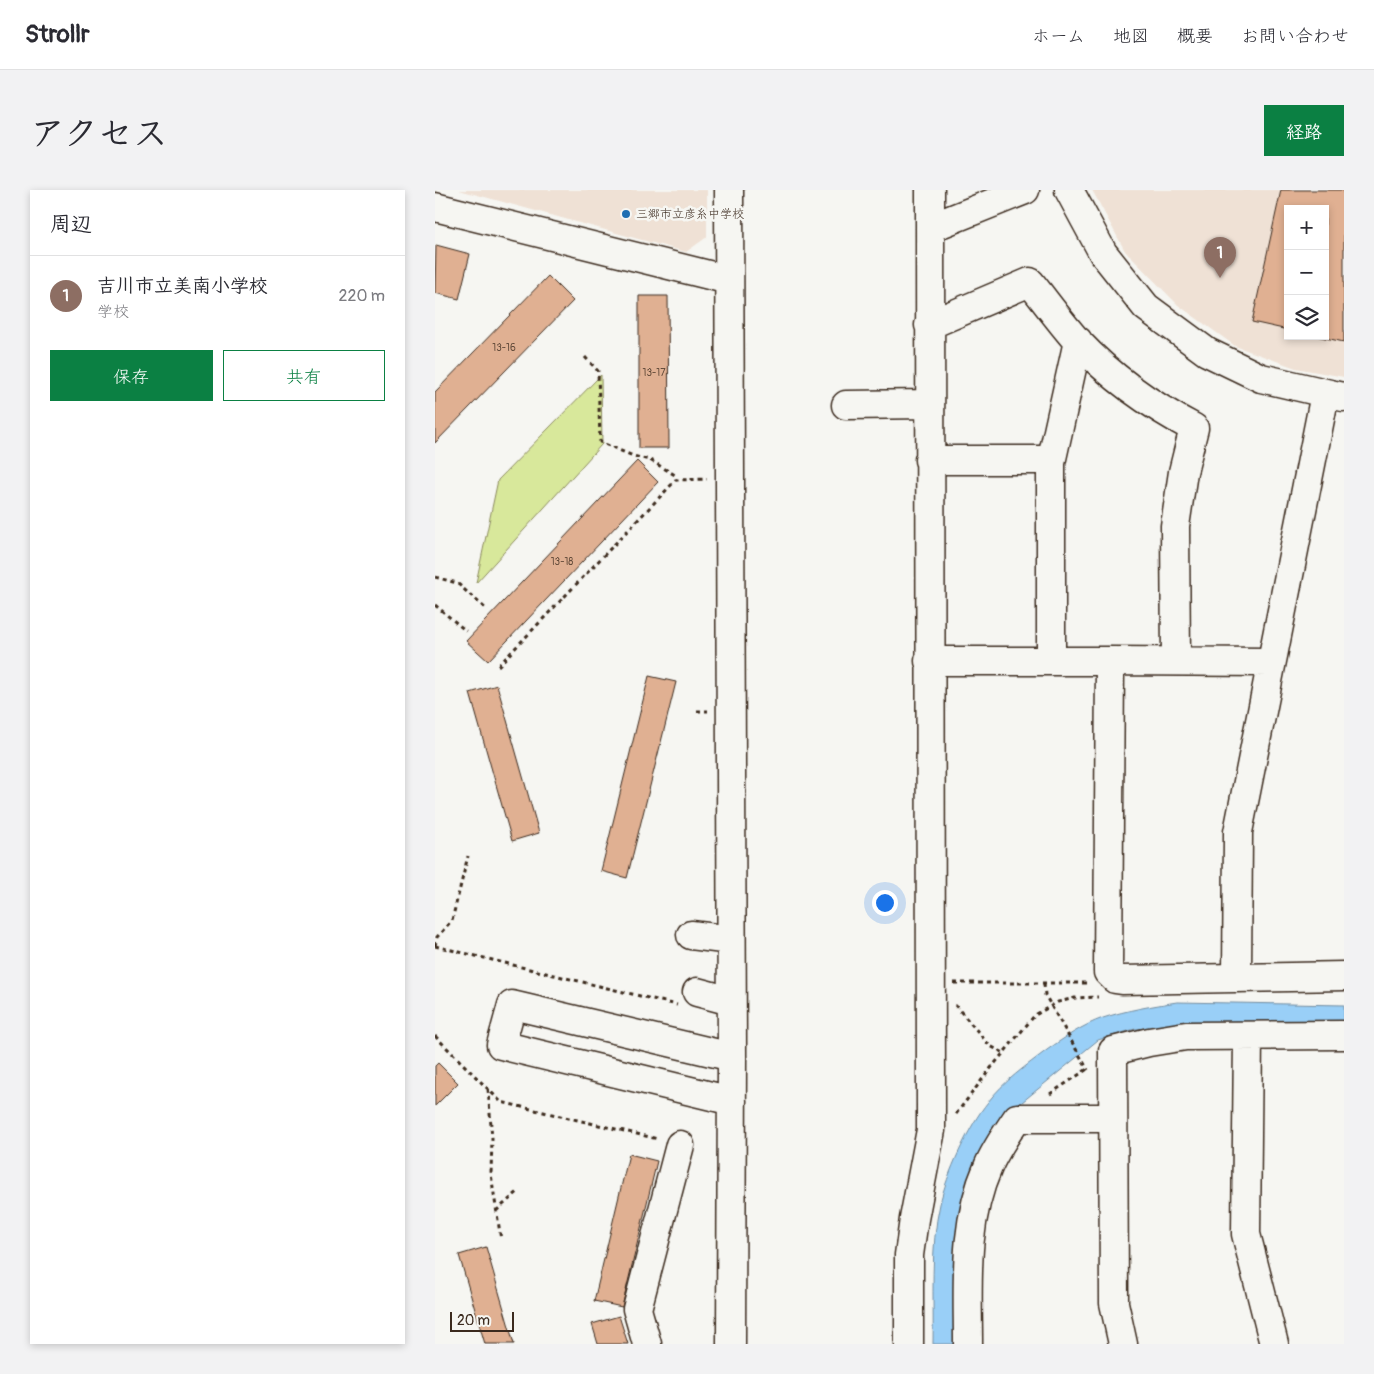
<!DOCTYPE html>
<html lang="ja">
<head>
<meta charset="utf-8">
<style>
  body { margin:0; font-family:Pangolin,"Klee One",sans-serif; background:#f2f2f3; color:#2b2b33 }
  .controls { position:absolute; right:15px; top:15px; display:grid; overflow:hidden; border-radius:0px; box-shadow:0 2px 8px #0003 }
  .controls button { width:45px; height:45px; display:grid; place-items:center; padding:0; border:0; border-bottom:1px solid #e1e1e2; background:#fff; color:#2b2b33; font:25px sans-serif }
  .scale { position:absolute; left:15px; bottom:12px; width:64px; box-sizing:border-box; padding-left:5px; border:2px solid #3b2a1e; border-top:0; font-size:14px; line-height:18px; white-space:nowrap; color:#3b2a1e; -webkit-text-stroke:4px #f6f6f2; paint-order:stroke }
  .you { position:absolute; left:449px; top:712px; width:18px; height:18px; margin:-12px; border:4px solid #fff; border-radius:50%; background:#1a73e8; box-shadow:0 0 0 8px #1a73e833 }
  .badge { display:grid; place-items:center; width:32px; height:32px; border-radius:50%; background:#0b8043; color:#fff; font-size:16px; font-weight:700 }
  .pin { position:absolute; translate:-50% -41px; filter:drop-shadow(0 1px 2px #0008) }
  .pin::after { content:''; position:absolute; top:26px; width:18px; height:15px; background:inherit; clip-path:polygon(0 0,100% 0,50% 100%) }
  .list { margin:0; padding:0; list-style:none }
  h2 { display:flex; justify-content:space-between; align-items:center; height:65px; margin:0; padding:0 20px; font-size:21px }
  h2 small { font-size:16px; font-weight:400; color:#7c7c81 }
  .list li { display:grid; grid-template-columns:32px 1fr auto; gap:15px; align-items:center; box-sizing:border-box; height:80px; padding:0 20px; border-top:1px solid #e1e1e2 }
  .list b { display:block; font-size:19px; white-space:nowrap }
  .list p { margin:0; font-size:16px; white-space:nowrap; color:#7c7c81 }
  .list em { font-size:16px; font-style:normal; color:#7c7c81 }
  .actions { display:flex; gap:10px; padding:15px 20px }
  .actions a { flex:1; padding:11px 0; border:1px solid #0b8043; border-radius:0px; text-align:center; font-size:18px; color:#0b8043 }
  .actions .main { background:#0b8043; color:#fff }
  .icon { flex:none; width:28px; height:28px; fill:none; stroke:currentColor; stroke-width:2; stroke-linecap:round; stroke-linejoin:round }
  .map { position:relative; flex:none; width:909px; height:1154px; overflow:hidden; border-radius:0px }
  header { display:flex; align-items:center; gap:30px; box-sizing:border-box; height:70px; padding:0 25px; background:#fff; border-bottom:1px solid #e1e1e2 }
  header strong { font-size:24px }
  nav { display:flex; gap:28px; margin-inline-start:auto; font-size:18px }
  .intro { display:flex; align-items:center; justify-content:space-between; box-sizing:border-box; height:120px; padding:0 30px }
  h1 { margin:0; font-size:35px }
  .button { padding:12px 22px; border-radius:0px; background:#0b8043; color:#fff; font-size:18px; font-weight:700 }
  main { display:flex; gap:30px; padding:0 30px }
  aside { flex:1; background:#fff; border-radius:0px; box-shadow:0 2px 8px #0003 }
  .map>svg:first-child { display:block }
  .built { fill:#efe1d5; fill-rule:evenodd }
  .green { fill:#d8e89b; stroke:#8a895c }
  .water { fill:#99cff7; stroke:#738da0 }
  .building { fill:#e0b092; stroke:#3b2a1e }
  .lines { fill:none; stroke-linecap:round; stroke-linejoin:round }
  .minor-casing { stroke:#3b2a1e; stroke-width:31 }
  .path { stroke:#3b2a1e; stroke-width:3; stroke-dasharray:4 4; stroke-linecap:butt }
  .minor { stroke:#f6f6f2; stroke-width:28 }
  .poi-dot { fill:#1f6fb2; stroke:#f6f6f2; stroke-width:2 }
  .labels { text-anchor:middle; stroke-width:5; stroke-linejoin:round; paint-order:stroke }
  .number-label { font-size:10px; fill:#644c3b }
  .poi-label { font-size:12px; fill:#3b2a1e; stroke:#f6f6f2; text-anchor:start }
</style>
</head>
<body>
<header>
<strong>Strollr</strong>
<nav><a>ホーム</a><a>地図</a><a>概要</a><a>お問い合わせ</a></nav>
</header>
<div class="intro"><h1>アクセス</h1><a class="button">経路</a></div>
<main>
<aside>
<h2>周辺<small></small></h2>
<ul class="list">
<li><span class="badge" style="background:#8d6e63">1</span><div><b>吉川市立美南小学校</b><p>学校</p></div><em>220 m</em></li>
</ul>
<div class="actions"><a class="main">保存</a><a>共有</a></div>
</aside>
<div class="map">
<svg width="909" height="1154" viewBox="0 0 909 1154">
  <rect width="100%" height="100%" fill="#f6f6f2"/>
  <filter id="ink" filterUnits="userSpaceOnUse"><feTurbulence type="fractalNoise" baseFrequency=".02" numOctaves="2"/><feDisplacementMap in="SourceGraphic" scale="10" xChannelSelector="R" yChannelSelector="G"/><feConvolveMatrix kernelMatrix="1 2 1 2 8 2 1 2 1" color-interpolation-filters="sRGB"/></filter>
  <g filter="url(#ink)">
    <path class="built" d="M24,0H272V47L251,62Z
      M657,0H909V187L861,178L800,156L743,115L690,61ZM853,19H890V146H853Z"/>
    <path class="green" d="M166,185L167,254L41,393L63,290Z"/>
    <path class="water" d="M742,812L909,815V834L767,836L700,839L663,850L570,926L525,1154H498C499,1111 495,1056 505,1014C511,986 534,935 553,912C569,891 591,876 612,860C629,848 648,835 668,828C692,820 717,816 742,812Z"/>
    <path class="building" d="M846,0H909V152L881,146H890V19H853V140L817,132Z
      M1,55L35,64L24,109L0,103Z
      M113,86L138,111L0,253V202Z
      M204,106H233L234,258H204Z
      M202,271L223,292L53,471L31,451Z
      M214,486L241,492L192,688L166,681Z
      M62,495L104,643L77,651L35,503Z
      M3,873L23,893L0,916V876Z
      M194,964L222,971L187,1117L159,1111Z
      M51,1057L79,1154H50L24,1065Z
      M184,1126L193,1154H163L157,1134Z"/>
    <g class="lines">
      <g class="minor-casing">
        <path id="minor" d="M294,0L297,867L296,1154
          M634,0L668,63L711,117L772,162L826,188L908,207
          M0,17L294,90
          M495,38L590,0
          M494,135L595,92C611,112 626,133 643,152C676,187 717,216 759,238L748,282L740,336L741,471
          M411,215L494,214
          M494,270H616
          M494,471H675
          M616,471V273L643,151
          M836,472L675,471L673,782L680,789L687,790L909,786
          M256,745L296,750
          M802,787L803,642L890,204
          M262,802L296,811
          M813,846L811,1044L839,1154
          M297,911L66,855L77,815L297,867
          M212,1154L202,1119L245,955
          M474,1154V1065L479,1029L496,940L495,0
          M533,1154C533,1093 528,1034 553,977C560,960 572,943 582,928H677
          M688,1154L679,1113L678,861L714,852L751,846L909,845"/>
      </g>
      <path class="path" d="M150,167L163,181L165,252L198,266L215,270L240,285L241,290
        M0,387L22,393L51,419
        M0,415L31,441
        M63,476L241,290L272,289
        M262,521H273
        M0,756L242,815
        M0,756L2,747L17,730L33,666
        M519,793H652
        M609,794L610,805L653,880
        M520,815L555,856L569,863
        M0,846L66,912L223,949
        M53,899L57,948L56,984L66,1050
        M615,904L654,878
        M521,924L556,878L600,825L623,812L640,808L663,807
        M61,1021L85,1000"/>
      <use href="#minor" class="minor"/>
    </g>
  </g>
  <circle class="poi-dot" cx="191" cy="24" r="5"/>
  <g class="labels">
    <g class="number-label">
      <text x="69" y="161">13-16</text>
      <text x="219" y="186">13-17</text>
      <text x="127" y="375">13-18</text>
    </g>
    <g class="poi-label">
      <text x="201" y="28">三郷市立彦糸中学校</text>
    </g>
  </g>
</svg>
<div class="controls">
<button>+</button>
<button>−</button>
<button><svg class="icon" aria-label="layers" viewBox="0 0 24 24"><path d="M12 4l9 5-9 5-9-5zM3 14l9 5 9-5"/></svg></button>
</div>
<div class="scale">20 m</div>
<div class="you"></div>
<div class="pin badge" style="left:785px;top:88px;background:#8d6e63">1</div>
</div>
</main>
</body>
</html>
